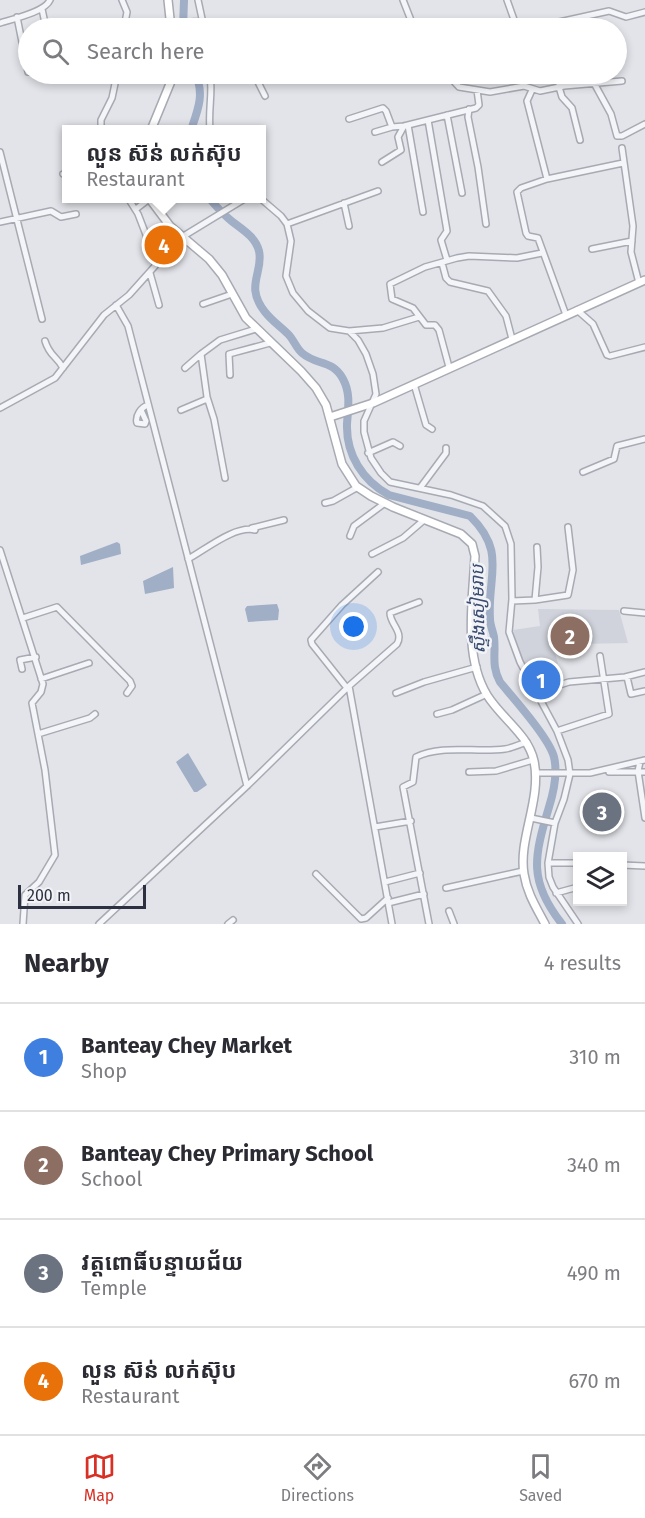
<!DOCTYPE html>
<html lang="en">
<head>
<meta charset="utf-8">
<style>
  body { margin:0; font-family:"Fira Sans","Noto Sans Khmer",sans-serif; background:#f7f7f7; color:#2b2b33 }
  .controls { position:absolute; right:18px; bottom:18px; display:grid; overflow:hidden; border-radius:0px; box-shadow:0 3px 9px #0003 }
  .controls button { width:54px; height:54px; display:grid; place-items:center; padding:0; border:0; border-bottom:2px solid #e1e1e2; background:#fff; color:#2b2b33; font:30px sans-serif }
  .scale { position:absolute; left:18px; bottom:15px; width:128px; box-sizing:border-box; padding-left:6px; border:3px solid #2c3040; border-top:0; font-size:16px; line-height:21px; white-space:nowrap; color:#2c3040; -webkit-text-stroke:4px #f2f3f7; paint-order:stroke }
  .you { position:absolute; left:354px; top:627px; width:21px; height:21px; margin:-15px; border:4px solid #fff; border-radius:50%; background:#1a73e8; box-shadow:0 0 0 9px #1a73e833 }
  .badge { display:grid; place-items:center; width:39px; height:39px; border-radius:50%; background:#d93025; color:#fff; font-size:20px; font-weight:700 }
  .pin { position:absolute; translate:-50% -50%; border:3px solid #fff; box-shadow:0 2px 6px #0006 }
  .popup { position:absolute; left:62px; top:125px; width:204px; height:78px; box-sizing:border-box; display:grid; place-content:center; border-radius:0px; background:#fff; filter:drop-shadow(0 2px 4px #0005); font-size:20px; white-space:nowrap; color:#7c7c81 }
  .popup b { font-size:22px; color:#2b2b33 }
  .popup::after { content:''; position:absolute; left:50%; top:100%; margin-left:-12px; border:12px solid transparent; border-top-color:#fff }
  .list { margin:0; padding:0; list-style:none }
  h2 { display:flex; justify-content:space-between; align-items:center; height:78px; margin:0; padding:0 24px; font-size:26px }
  h2 small { font-size:20px; font-weight:400; color:#7c7c81 }
  .list li { display:grid; grid-template-columns:39px 1fr auto; gap:18px; align-items:center; box-sizing:border-box; height:108px; padding:0 24px; border-top:2px solid #e1e1e2 }
  .list b { display:block; font-size:22px; white-space:nowrap }
  .list p { margin:0; font-size:20px; white-space:nowrap; color:#7c7c81 }
  .list em { font-size:20px; font-style:normal; color:#7c7c81 }
  .icon { flex:none; width:33px; height:33px; fill:none; stroke:currentColor; stroke-width:2; stroke-linecap:round; stroke-linejoin:round }
  .map { position:relative; flex:none; width:645px; height:924px; overflow:hidden }
  .search { position:absolute; background:#fff; box-shadow:0 3px 9px #0003; left:18px; right:18px; top:18px; height:66px; display:flex; align-items:center; gap:15px; box-sizing:border-box; padding:0 21px; border-radius:33px; color:#7c7c81; font-size:22px }
  .sheet { height:510px; background:#fff }
  nav { display:flex; justify-content:space-around; align-items:center; box-sizing:border-box; height:84px; border-top:2px solid #e1e1e2; background:#fff; font-size:16px; color:#7c7c81 }
  nav a { display:grid; justify-items:center; gap:3px }
  nav .on { color:#d93025 }
  .map>svg:first-child { display:block }
  .built { fill:#d0d3db }
  .water { fill:#a0aec6 }
  .lines { fill:none; stroke-linecap:round; stroke-linejoin:round }
  .river { stroke:#a0aec6; stroke-width:8 }
  .street-casing { stroke:#a8aab3; stroke-width:8 }
  .secondary-casing { stroke:#a8aab3; stroke-width:10 }
  .street { stroke:#f4f5f8; stroke-width:5 }
  .secondary { stroke:#fff; stroke-width:7 }
  .labels { text-anchor:middle; stroke-width:5; stroke-linejoin:round; paint-order:stroke }
  .water-label { font-size:18px; font-style:italic; fill:#394b70; stroke:#f2f3f7 }
</style>
</head>
<body>
<div class="map">
<svg width="645" height="924" viewBox="0 0 645 924">
  <rect width="100%" height="100%" fill="#e2e4e9"/>
  <path class="built" d="M538,609L619,610L628,643L579,644L554,649L558,664L530,673L521,659L513,630L540,626Z"/>
  <path class="water" d="M117,542L120,544L121,554L81,565L80,556Z
    M173,567L174,588L145,594L143,581Z
    M277,604L279,610L278,620L248,622L245,609L247,606Z
    M188,753L207,785L197,792H194L176,762Z"/>
  <g class="lines">
    <path class="river" d="M183,28L184,0
      M191,130C198,110 205,93 195,74
      M209,198C215,205 221,212 228,218C239,228 255,235 259,251C264,272 244,286 265,312C272,321 281,327 288,334C294,340 296,348 302,353C317,366 332,359 343,379C351,394 348,408 347,424C346,455 363,481 389,495L470,516C507,552 487,576 490,619C490,625 493,631 494,637C496,655 491,665 500,682C514,699 549,738 554,757C558,774 554,791 549,807C534,857 528,881 562,924"/>
    <g class="street-casing">
      <path id="street" d="M122,0L127,12L124,28
        M198,0L204,28
        M403,0L414,28
        M507,0L517,28
        M42,9L46,28
        M17,17L28,72
        M583,17L587,28
        M0,23C13,19 45,12 50,0
        M170,24L202,21
        M325,28H330
        M532,28L609,11L626,17L645,12
        M210,74C213,93 208,110 210,130
        M254,74L265,96
        M447,74L459,87L490,92L524,86L540,91L564,86L622,81
        M559,74V87L562,97L572,108L580,140
        M594,83L611,114L617,136H622L645,124
        M532,90L527,101L547,179
        M469,109L468,117L478,167L486,224
        M447,115L462,193
        M349,119L383,108L386,111L392,127L404,126L476,108L479,105L477,90
        M428,120L447,231L441,240L447,260
        M408,125L423,212
        M101,130V120L112,98L117,74
        M375,132L392,127
        M622,148L633,226L631,252L639,283
        M0,152L42,319
        M382,162L401,150L398,137L404,126
        M63,174L66,173
        M260,198L281,216L287,224L291,241L286,276L293,293L308,311L330,328L349,331L358,340L366,354L373,374L376,394L364,421V432L371,458L381,473L390,482L451,495L483,506L505,526L511,544L512,599L509,632L520,662L557,731L568,760L570,774L564,799L555,823L548,863L549,877L553,887L578,924
        M344,203L349,226
        M136,209L149,199
        M0,222L51,211L61,217L76,214
        M287,224L378,191
        M182,237L246,198
        M592,249L632,241
        M442,263L446,278L450,282L488,291L506,316L512,339
        M150,273L159,305
        M203,304L232,294
        M116,305L128,326L247,786
        M577,310L593,324L607,355L610,356L645,347
        M566,315L538,238L528,236L526,233L517,192L521,188L547,179L623,163
        M349,331L383,328L419,317
        M45,341C50,357 56,355 63,368
        M449,367L439,330L435,325H426L413,308L392,299L390,284L425,267L457,258L469,256L517,258L542,253
        M185,368L201,354
        M230,375L229,354L270,343
        M414,384L426,425L432,429
        M0,408L55,378L104,315L129,295L155,266V258L138,214L128,198
        M141,410L146,421L145,424L137,423C135,416 141,407 148,405
        M181,410L207,399
        M368,453L393,442L400,446
        M583,472L614,459L617,446L645,439
        M225,478L214,419L207,397L201,354L220,340L256,329
        M420,488L446,453V448
        M325,503L333,501L358,487
        M252,528L284,520
        M350,536L354,526L385,503
        M0,550L43,684L41,692L32,703L45,770L55,855L39,882L25,895L23,924
        M372,554L403,538L424,520
        M188,559C205,550 235,525 255,530
        M535,600L538,567L537,547
        M512,601L535,600L568,595L573,570L568,527
        M624,611L645,613
        M23,618L57,607L130,681L132,686L127,693
        M22,669L20,660L36,657
        M627,677L631,694L645,691
        M41,679L89,663
        M349,686L392,924
        M347,688L312,644L311,640L342,605L378,572
        M537,692L569,682L625,677L645,672
        M396,693L424,682L477,667
        M437,714L452,710L487,694
        M557,731L609,714L600,656
        M38,734L90,718L95,714
        M640,762L638,771L645,818
        M469,772L496,771L533,760
        M609,772H645
        M535,773H590L645,760
        M531,818L555,823
        M375,827L411,821
        M548,863H578
        M622,865L645,866
        M316,874L361,919L366,918L388,898
        M385,882L420,873
        M446,888L523,871
        M556,893L578,887
        M388,903L424,894
        M449,911L454,924
        M99,924L247,786L349,686L397,644C404,632 390,624 390,613L419,602
        M228,924L233,920
        M429,924L403,787L413,782L416,757C442,744 477,753 505,749C512,748 520,744 527,742"/>
    </g>
    <g class="secondary-casing">
      <path id="secondary" d="M168,0L171,28
        M151,130L174,74
        M149,198L170,226L209,259L222,275L246,318L301,371L316,388L326,405L342,464L356,486L371,496L393,507L461,534L472,544L475,556C473,600 463,655 487,695C502,719 528,734 534,761C542,799 518,839 524,874C527,893 536,907 545,924
        M330,417L373,403L645,280"/>
    </g>
    <use href="#street" class="street"/>
    <use href="#secondary" class="secondary"/>
  </g>
  <g class="labels">
    <g class="water-label">
      <text transform="translate(478 609) rotate(-91)" y="6">ស្ទឹងសៀមរាប</text>
    </g>
  </g>
</svg>
<div class="controls">
<button><svg class="icon" aria-label="layers" viewBox="0 0 24 24"><path d="M12 4l9 5-9 5-9-5zM3 14l9 5 9-5"/></svg></button>
</div>
<div class="scale">200 m</div>
<div class="you"></div>
<div class="pin badge" style="left:541px;top:680px;background:#3f7fe0">1</div>
<div class="pin badge" style="left:570px;top:636px;background:#8d6e63">2</div>
<div class="pin badge" style="left:602px;top:812px;background:#6b7280">3</div>
<div class="pin badge" style="left:164px;top:245px;background:#e8710a">4</div>
<div class="popup"><b>លួន ស៊ន់ លក់ស៊ុប</b>Restaurant</div>
<div class="search"><svg class="icon" aria-label="search" viewBox="0 0 24 24"><circle cx="10" cy="10" r="6"/><path d="M15 15l6 6"/></svg>Search here</div>
</div>
<section class="sheet">
<h2>Nearby<small>4 results</small></h2>
<ul class="list">
<li><span class="badge" style="background:#3f7fe0">1</span><div><b>Banteay Chey Market</b><p>Shop</p></div><em>310 m</em></li>
<li><span class="badge" style="background:#8d6e63">2</span><div><b>Banteay Chey Primary School</b><p>School</p></div><em>340 m</em></li>
<li><span class="badge" style="background:#6b7280">3</span><div><b>វត្តពោធិ៍បន្ទាយជ័យ</b><p>Temple</p></div><em>490 m</em></li>
<li><span class="badge" style="background:#e8710a">4</span><div><b>លួន ស៊ន់ លក់ស៊ុប</b><p>Restaurant</p></div><em>670 m</em></li>
</ul>
</section>
<nav>
<a class="on"><svg class="icon" aria-label="map" viewBox="0 0 24 24"><path d="M3 6l6-2 6 2 6-2v14l-6 2-6-2-6 2zM9 4v14M15 6v14"/></svg>Map</a>
<a><svg class="icon" aria-label="directions" viewBox="0 0 24 24"><path d="M12 3l9 9-9 9-9-9zM9 14v-3h6M13 9l2 2-2 2"/></svg>Directions</a>
<a><svg class="icon" aria-label="saved" viewBox="0 0 24 24"><path d="M7 4h10v16l-5-4-5 4z"/></svg>Saved</a>
</nav>
</body>
</html>
